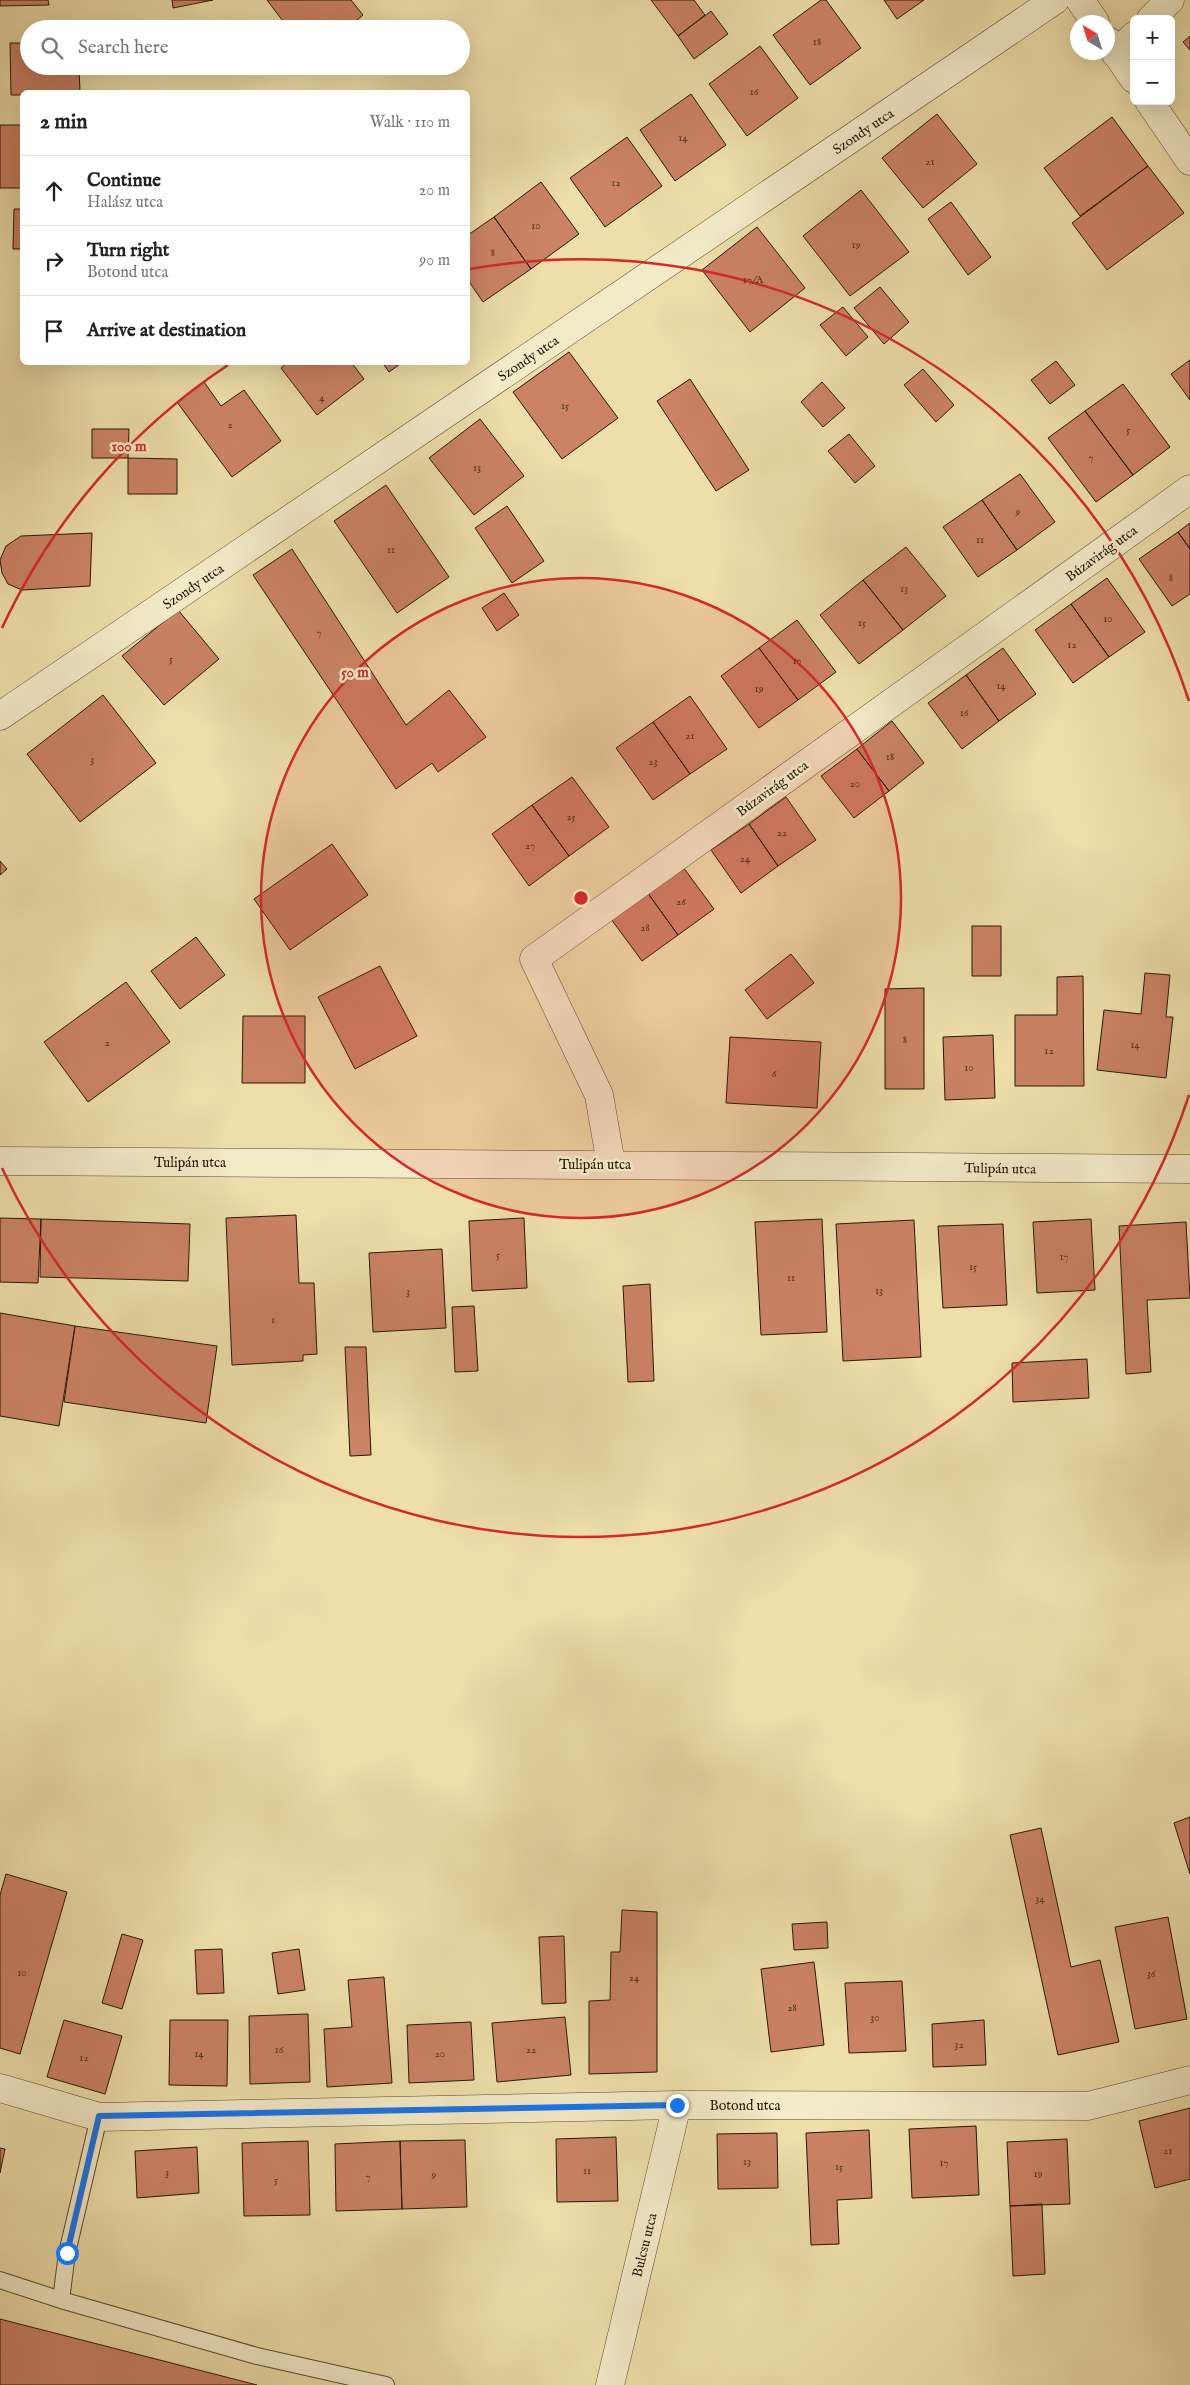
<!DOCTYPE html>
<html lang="en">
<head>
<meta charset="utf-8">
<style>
  body { margin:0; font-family:"IM FELL English",serif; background:#f2f2f2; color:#222 }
  .controls { position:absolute; right:15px; top:15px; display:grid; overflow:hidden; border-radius:8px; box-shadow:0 5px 20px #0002 }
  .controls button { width:45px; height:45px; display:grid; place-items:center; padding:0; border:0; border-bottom:1px solid #e0e0e0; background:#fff; color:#222; font:25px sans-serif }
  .compass { position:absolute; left:1070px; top:15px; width:45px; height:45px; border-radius:50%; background:#fff; box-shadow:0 5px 20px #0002; rotate:322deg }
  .stop { position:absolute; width:15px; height:15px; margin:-11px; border:4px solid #1a73e8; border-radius:50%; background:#fff }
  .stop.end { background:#1a73e8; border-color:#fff; box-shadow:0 1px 5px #0008 }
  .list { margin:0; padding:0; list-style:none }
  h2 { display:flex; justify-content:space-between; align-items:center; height:65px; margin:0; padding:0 20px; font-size:21px }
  h2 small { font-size:16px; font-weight:400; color:#767676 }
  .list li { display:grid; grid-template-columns:32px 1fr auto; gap:15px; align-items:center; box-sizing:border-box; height:70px; padding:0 20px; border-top:1px solid #e0e0e0 }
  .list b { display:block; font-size:19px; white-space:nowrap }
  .list p { margin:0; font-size:16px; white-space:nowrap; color:#767676 }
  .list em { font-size:16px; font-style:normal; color:#767676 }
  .icon { flex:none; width:28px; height:28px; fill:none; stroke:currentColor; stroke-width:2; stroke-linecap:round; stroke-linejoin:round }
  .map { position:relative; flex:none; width:1190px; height:2385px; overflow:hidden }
  .search { position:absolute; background:#fff; box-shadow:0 5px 20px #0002; left:20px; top:20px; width:450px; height:55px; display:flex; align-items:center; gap:12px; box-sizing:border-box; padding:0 18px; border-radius:28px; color:#767676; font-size:19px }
  .panel { position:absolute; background:#fff; box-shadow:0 5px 20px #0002; left:20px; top:90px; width:450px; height:275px; border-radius:8px }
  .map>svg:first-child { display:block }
  .building { fill:#cb8266; stroke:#271607 }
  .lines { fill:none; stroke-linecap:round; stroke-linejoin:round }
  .lane-casing { stroke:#584830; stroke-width:18 }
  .street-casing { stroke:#584830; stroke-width:29 }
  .lane { stroke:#f3eac8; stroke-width:16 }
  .street { stroke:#f3eac8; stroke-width:28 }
  .route { stroke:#1a73e8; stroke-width:6 }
  .ring { fill:none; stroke:#d62828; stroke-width:2.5 }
  .labels { text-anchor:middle; stroke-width:5; stroke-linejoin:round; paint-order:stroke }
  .number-label { font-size:11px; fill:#50311f }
  .street-label { font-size:14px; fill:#271607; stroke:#f3eac8 }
  .centre { fill:#d62828; stroke:#f3eac8; stroke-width:2.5 }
  .ring-label { font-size:15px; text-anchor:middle; font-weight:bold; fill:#d62828; stroke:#f3eac8; stroke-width:5; stroke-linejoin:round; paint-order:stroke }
</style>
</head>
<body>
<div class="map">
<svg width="1190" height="2385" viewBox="0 0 1190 2385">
  <rect width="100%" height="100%" fill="#eddeaa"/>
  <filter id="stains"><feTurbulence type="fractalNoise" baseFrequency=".004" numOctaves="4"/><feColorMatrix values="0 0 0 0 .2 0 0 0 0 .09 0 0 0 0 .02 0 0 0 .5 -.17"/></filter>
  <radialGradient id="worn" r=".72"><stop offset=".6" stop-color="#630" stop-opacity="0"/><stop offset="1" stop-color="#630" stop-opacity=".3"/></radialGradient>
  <path class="building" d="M0,0H48L49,5L0,6Z
    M172,0H213L173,8Z
    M267,0H351L363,15L346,29H289Z
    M651,0H694L705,15L678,36Z
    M821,0H826L861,48L810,85L773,35Z
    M884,0H924L897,19Z
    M711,11L728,34L694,59L678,36Z
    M1190,36V50L1183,42Z
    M10,43H29V66H79L80,92H22V95H11Z
    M760,46L798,98L747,136L709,84Z
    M691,94L726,145L675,181L640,130Z
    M937,114L977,164L923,208L882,158Z
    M1112,117L1148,166L1080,216L1044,168Z
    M0,125H22V188H0Z
    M627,137L662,186L605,227L570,178Z
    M1148,166L1184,213L1107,270L1072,223Z
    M541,182L579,234L531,269L494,217Z
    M861,190L909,252L850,296L803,236Z
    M951,202L991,257L968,275L928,219Z
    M14,209H22V249H13Z
    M494,217L531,269L483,302L468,280V235Z
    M757,227L805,288L750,332L702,270Z
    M880,287L909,322L884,344L854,308Z
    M843,307L868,337L846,356L820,325Z
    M569,352L618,418L562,459L513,392Z
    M1190,360V400L1171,374Z
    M1056,361L1075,385L1050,404L1031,380Z
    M288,362H351L364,379L317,415L281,368Z
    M382,362H403L389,372Z
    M923,369L954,405L936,422L904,385Z
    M690,379L749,470L716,491L657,401Z
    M204,382L221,406L244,390L281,441L232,477L177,402Z
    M822,382L845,408L823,427L801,402Z
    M1123,384L1170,447L1133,475L1085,411Z
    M1085,411L1133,475L1096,502L1048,438Z
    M480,419L524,476L474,515L429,458Z
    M92,429H129L128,458H92Z
    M849,434L875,466L855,483L828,451Z
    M128,458L177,459V494H128Z
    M1020,474L1055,522L1017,550L982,500Z
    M386,485L449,577L397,613L334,521Z
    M982,500L1017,550L978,577L943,527Z
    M507,506L544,561L512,583L475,528Z
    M1190,523V549L1178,532Z
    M1178,532L1190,549V594L1172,606L1139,559Z
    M92,533L90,586L22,590L8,584L2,573L0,560L6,546L21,536Z
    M906,547L946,596L903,630L863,580Z
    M292,549L406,725L449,690L486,737L438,772L432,763L396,789L253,575Z
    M1107,578L1145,632L1109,657L1071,604Z
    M863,580L903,630L859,664L820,615Z
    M504,593L519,615L497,631L482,608Z
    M1071,604L1109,657L1073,683L1035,630Z
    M178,610L219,659L164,705L122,656Z
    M797,620L836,672L798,700L759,648Z
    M759,648L798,700L759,728L721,676Z
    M1003,648L1036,694L999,721L966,675Z
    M966,675L999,721L962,749L928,703Z
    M103,695L156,763L80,822L27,754Z
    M690,696L727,749L690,774L653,722Z
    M892,721L924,763L889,791L857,749Z
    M653,722L690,774L653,800L616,748Z
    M857,749L889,791L854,818L821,776Z
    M572,777L609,827L569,856L532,805Z
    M786,797L816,840L778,866L749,824Z
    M532,805L569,856L529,886L492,834Z
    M749,824L778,866L741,893L711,850Z
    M332,844L368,895L290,950L254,899Z
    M0,861L7,869L0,875Z
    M683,867L714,909L678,935L647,892Z
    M647,892L678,935L642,961L611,919Z
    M972,926H1001V976H972Z
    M196,937L225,975L180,1009L151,971Z
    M791,954L814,983L767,1019L745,990Z
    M380,966L417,1036L355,1069L318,997Z
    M1145,973L1170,975L1166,1017H1173L1166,1078L1097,1070L1104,1010L1141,1014Z
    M1083,976L1084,1086H1015V1015H1057V977Z
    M126,982L170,1042L88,1102L44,1042Z
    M924,988V1089H885V989Z
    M243,1016H305V1083H242Z
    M993,1035L995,1098L945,1100L943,1037Z
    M730,1037L821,1042L817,1108L726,1103Z
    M296,1215L299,1283H314L317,1354L303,1355V1361L232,1365L226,1218Z
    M0,1218L41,1219L38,1283L0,1282Z
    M524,1218L527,1288L472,1291L469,1221Z
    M41,1219L190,1224L188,1281L40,1277Z
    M822,1219L827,1332L761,1335L755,1222Z
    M1091,1219L1095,1290L1037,1293L1033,1222Z
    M914,1220L921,1357L843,1361L836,1224Z
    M1186,1222L1190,1298L1147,1300L1151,1372L1126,1374L1119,1226Z
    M1003,1224L1007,1305L943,1308L938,1226Z
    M442,1249L446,1328L373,1332L369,1253Z
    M650,1284L654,1381L628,1382L623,1286Z
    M474,1306L478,1371L455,1372L452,1307Z
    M0,1313L75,1326L59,1426L0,1416Z
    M75,1326L217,1346L206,1423L64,1402Z
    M345,1347H366L371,1455L350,1456Z
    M1087,1359L1089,1398L1013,1402L1012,1363Z
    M1190,1817V1874L1174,1823Z
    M1041,1828L1071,1967L1100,1960L1119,2042L1058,2055L1010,1835Z
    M6,1874L67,1892L20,2054L0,2048V1895Z
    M622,1910L657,1912V2072L589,2074V2001L610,2000L611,1952H620Z
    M1168,1917L1187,2019L1135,2029L1115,1927Z
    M827,1922L828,1948L794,1950L792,1924Z
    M122,1934L143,1940L122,2009L102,2003Z
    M564,1936L566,2003L542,2004L539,1937Z
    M222,1949L224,1993L197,1994L195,1950Z
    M299,1949L305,1990L278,1994L272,1953Z
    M814,1962L824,2045L771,2052L761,1969Z
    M384,1977L392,2083L327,2087L324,2029L352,2027L348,1980Z
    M902,1981L906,2051L849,2053L845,1983Z
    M308,2014L310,2082L250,2084L249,2016Z
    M565,2017L571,2075L497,2082L492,2023Z
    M64,2020L122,2036L105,2094L47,2077Z
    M170,2020H228L227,2086L169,2085Z
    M984,2020L986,2065L933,2067L932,2024Z
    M471,2022L474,2080L409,2083L407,2025Z
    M1190,2108V2179L1155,2188L1139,2121Z
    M976,2126L979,2195L912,2198L909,2129Z
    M869,2130L872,2198L837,2200L839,2244L811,2245L806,2133Z
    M777,2133L778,2188L718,2189L717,2134Z
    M616,2137L618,2201L557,2202L556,2139Z
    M1067,2139L1070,2204L1010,2206L1007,2142Z
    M465,2140L467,2207L402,2209L400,2141Z
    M308,2141L310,2215L244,2216L242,2143Z
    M400,2141L402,2209L336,2211L335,2144Z
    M197,2147L199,2193L137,2198L135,2151Z
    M0,2148L5,2149L0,2173Z
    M1042,2204L1045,2274L1013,2276L1010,2206Z
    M0,2319L257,2385H0Z"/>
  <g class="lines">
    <g class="lane-casing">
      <path id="lane" d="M0,2280L61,2300L67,2253L99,2117
        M61,2300L257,2356L386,2385"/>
    </g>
    <g class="street-casing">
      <path id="street" d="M1080,0L1095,22
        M1151,19L1170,0
        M1108,41L1134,79
        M1116,54L1134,36
        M1149,101L1190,161
        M0,716L1055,0
        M0,1161L1190,1169
        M611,1164L599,1095L534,959L1190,489
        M0,2088L99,2117L677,2105L1088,2106L1190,2080
        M610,2385L677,2105"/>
    </g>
    <use href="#lane" class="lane"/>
    <use href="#street" class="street"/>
  </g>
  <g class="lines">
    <path class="route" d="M67,2253L99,2116L677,2105"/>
  </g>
  <circle cx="581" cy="898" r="320" fill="#d62828" fill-opacity=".12"/>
  <g class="ring">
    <circle cx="581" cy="898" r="320"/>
    <path d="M1189 1095A639 639 0 0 1 2 1168M2 628A639 639 0 0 1 228 365M470 269A639 639 0 0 1 1189 701"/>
  </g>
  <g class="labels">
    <g class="number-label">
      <text x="817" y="45">18</text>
      <text x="754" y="95">16</text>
      <text x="683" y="141">14</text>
      <text x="930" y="165">21</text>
      <text x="616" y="186">12</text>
      <text x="536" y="229">10</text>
      <text x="856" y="248">19</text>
      <text x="493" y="256">8</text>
      <text x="753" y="283">17/A</text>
      <text x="322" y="401">4</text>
      <text x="565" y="409">15</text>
      <text x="230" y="428">2</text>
      <text x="1128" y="433">5</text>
      <text x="1091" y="461">7</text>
      <text x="477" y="471">13</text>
      <text x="1018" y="515">9</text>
      <text x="980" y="543">11</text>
      <text x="391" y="553">11</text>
      <text x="1171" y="581">8</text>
      <text x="904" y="592">13</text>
      <text x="1108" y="622">10</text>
      <text x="862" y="626">15</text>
      <text x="319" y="636">7</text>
      <text x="1072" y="648">12</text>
      <text x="171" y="662">5</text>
      <text x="797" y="664">17</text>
      <text x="1001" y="689">14</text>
      <text x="759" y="692">19</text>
      <text x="964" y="716">16</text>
      <text x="690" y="739">21</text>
      <text x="890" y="760">18</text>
      <text x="92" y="763">3</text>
      <text x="653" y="765">23</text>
      <text x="855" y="787">20</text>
      <text x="571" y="820">25</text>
      <text x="782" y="836">22</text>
      <text x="530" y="849">27</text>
      <text x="745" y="862">24</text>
      <text x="681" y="905">26</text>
      <text x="645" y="931">28</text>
      <text x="905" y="1043">8</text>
      <text x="107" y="1046">2</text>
      <text x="1135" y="1048">14</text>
      <text x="1049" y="1054">12</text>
      <text x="969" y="1071">10</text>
      <text x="774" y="1077">6</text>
      <text x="498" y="1258">5</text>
      <text x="1064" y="1260">17</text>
      <text x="973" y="1270">15</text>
      <text x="791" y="1281">11</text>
      <text x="879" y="1294">13</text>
      <text x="408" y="1295">3</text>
      <text x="273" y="1323">1</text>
      <text x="1040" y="1902">34</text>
      <text x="22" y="1976">10</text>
      <text x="1151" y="1977">36</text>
      <text x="634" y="1981">24</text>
      <text x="792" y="2011">28</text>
      <text x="875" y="2021">30</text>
      <text x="959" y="2048">32</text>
      <text x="279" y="2053">16</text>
      <text x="531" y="2053">22</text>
      <text x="199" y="2057">14</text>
      <text x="440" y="2057">20</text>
      <text x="84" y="2061">12</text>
      <text x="1168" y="2154">21</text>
      <text x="747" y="2165">13</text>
      <text x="944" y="2166">17</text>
      <text x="839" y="2170">15</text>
      <text x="587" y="2174">11</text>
      <text x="167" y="2176">3</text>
      <text x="1038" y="2177">19</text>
      <text x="434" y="2178">9</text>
      <text x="368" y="2180">7</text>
      <text x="276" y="2183">5</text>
    </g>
    <g class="street-label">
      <text transform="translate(863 131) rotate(-34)" y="5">Szondy utca</text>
      <text transform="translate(528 358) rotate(-34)" y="5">Szondy utca</text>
      <text transform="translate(1101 553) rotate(-36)" y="5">Búzavirág utca</text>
      <text transform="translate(193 586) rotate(-34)" y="5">Szondy utca</text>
      <text transform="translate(772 788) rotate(-36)" y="5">Búzavirág utca</text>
      <text x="190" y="1167">Tulipán utca</text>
      <text x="595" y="1169">Tulipán utca</text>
      <text transform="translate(1000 1168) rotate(1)" y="5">Tulipán utca</text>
      <text x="745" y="2110">Botond utca</text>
      <text transform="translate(644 2245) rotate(-76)" y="5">Bulcsu utca</text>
    </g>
  </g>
  <circle cx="581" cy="898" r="8" class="centre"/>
  <g class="ring-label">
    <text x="129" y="451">100 m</text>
    <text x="355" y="677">50 m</text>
  </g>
  <rect width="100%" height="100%" filter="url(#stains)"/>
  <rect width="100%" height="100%" fill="url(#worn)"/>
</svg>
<div class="controls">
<button>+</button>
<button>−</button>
</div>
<svg class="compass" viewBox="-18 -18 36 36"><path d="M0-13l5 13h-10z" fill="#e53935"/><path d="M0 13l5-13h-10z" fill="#767676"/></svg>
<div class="stop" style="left:67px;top:2253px"></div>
<div class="stop end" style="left:677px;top:2105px"></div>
<div class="search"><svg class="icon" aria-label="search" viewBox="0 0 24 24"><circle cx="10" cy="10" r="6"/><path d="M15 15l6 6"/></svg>Search here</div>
<section class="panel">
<h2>2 min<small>Walk · 110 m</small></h2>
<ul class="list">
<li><svg class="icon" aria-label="ahead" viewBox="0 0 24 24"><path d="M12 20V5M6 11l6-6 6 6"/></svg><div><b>Continue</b><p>Halász utca</p></div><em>20 m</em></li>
<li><svg class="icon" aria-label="right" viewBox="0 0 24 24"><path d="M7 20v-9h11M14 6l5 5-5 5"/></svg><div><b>Turn right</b><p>Botond utca</p></div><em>90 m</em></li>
<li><svg class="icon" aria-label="arrive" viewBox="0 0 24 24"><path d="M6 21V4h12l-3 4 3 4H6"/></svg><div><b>Arrive at destination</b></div></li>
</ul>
</section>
</div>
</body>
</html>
